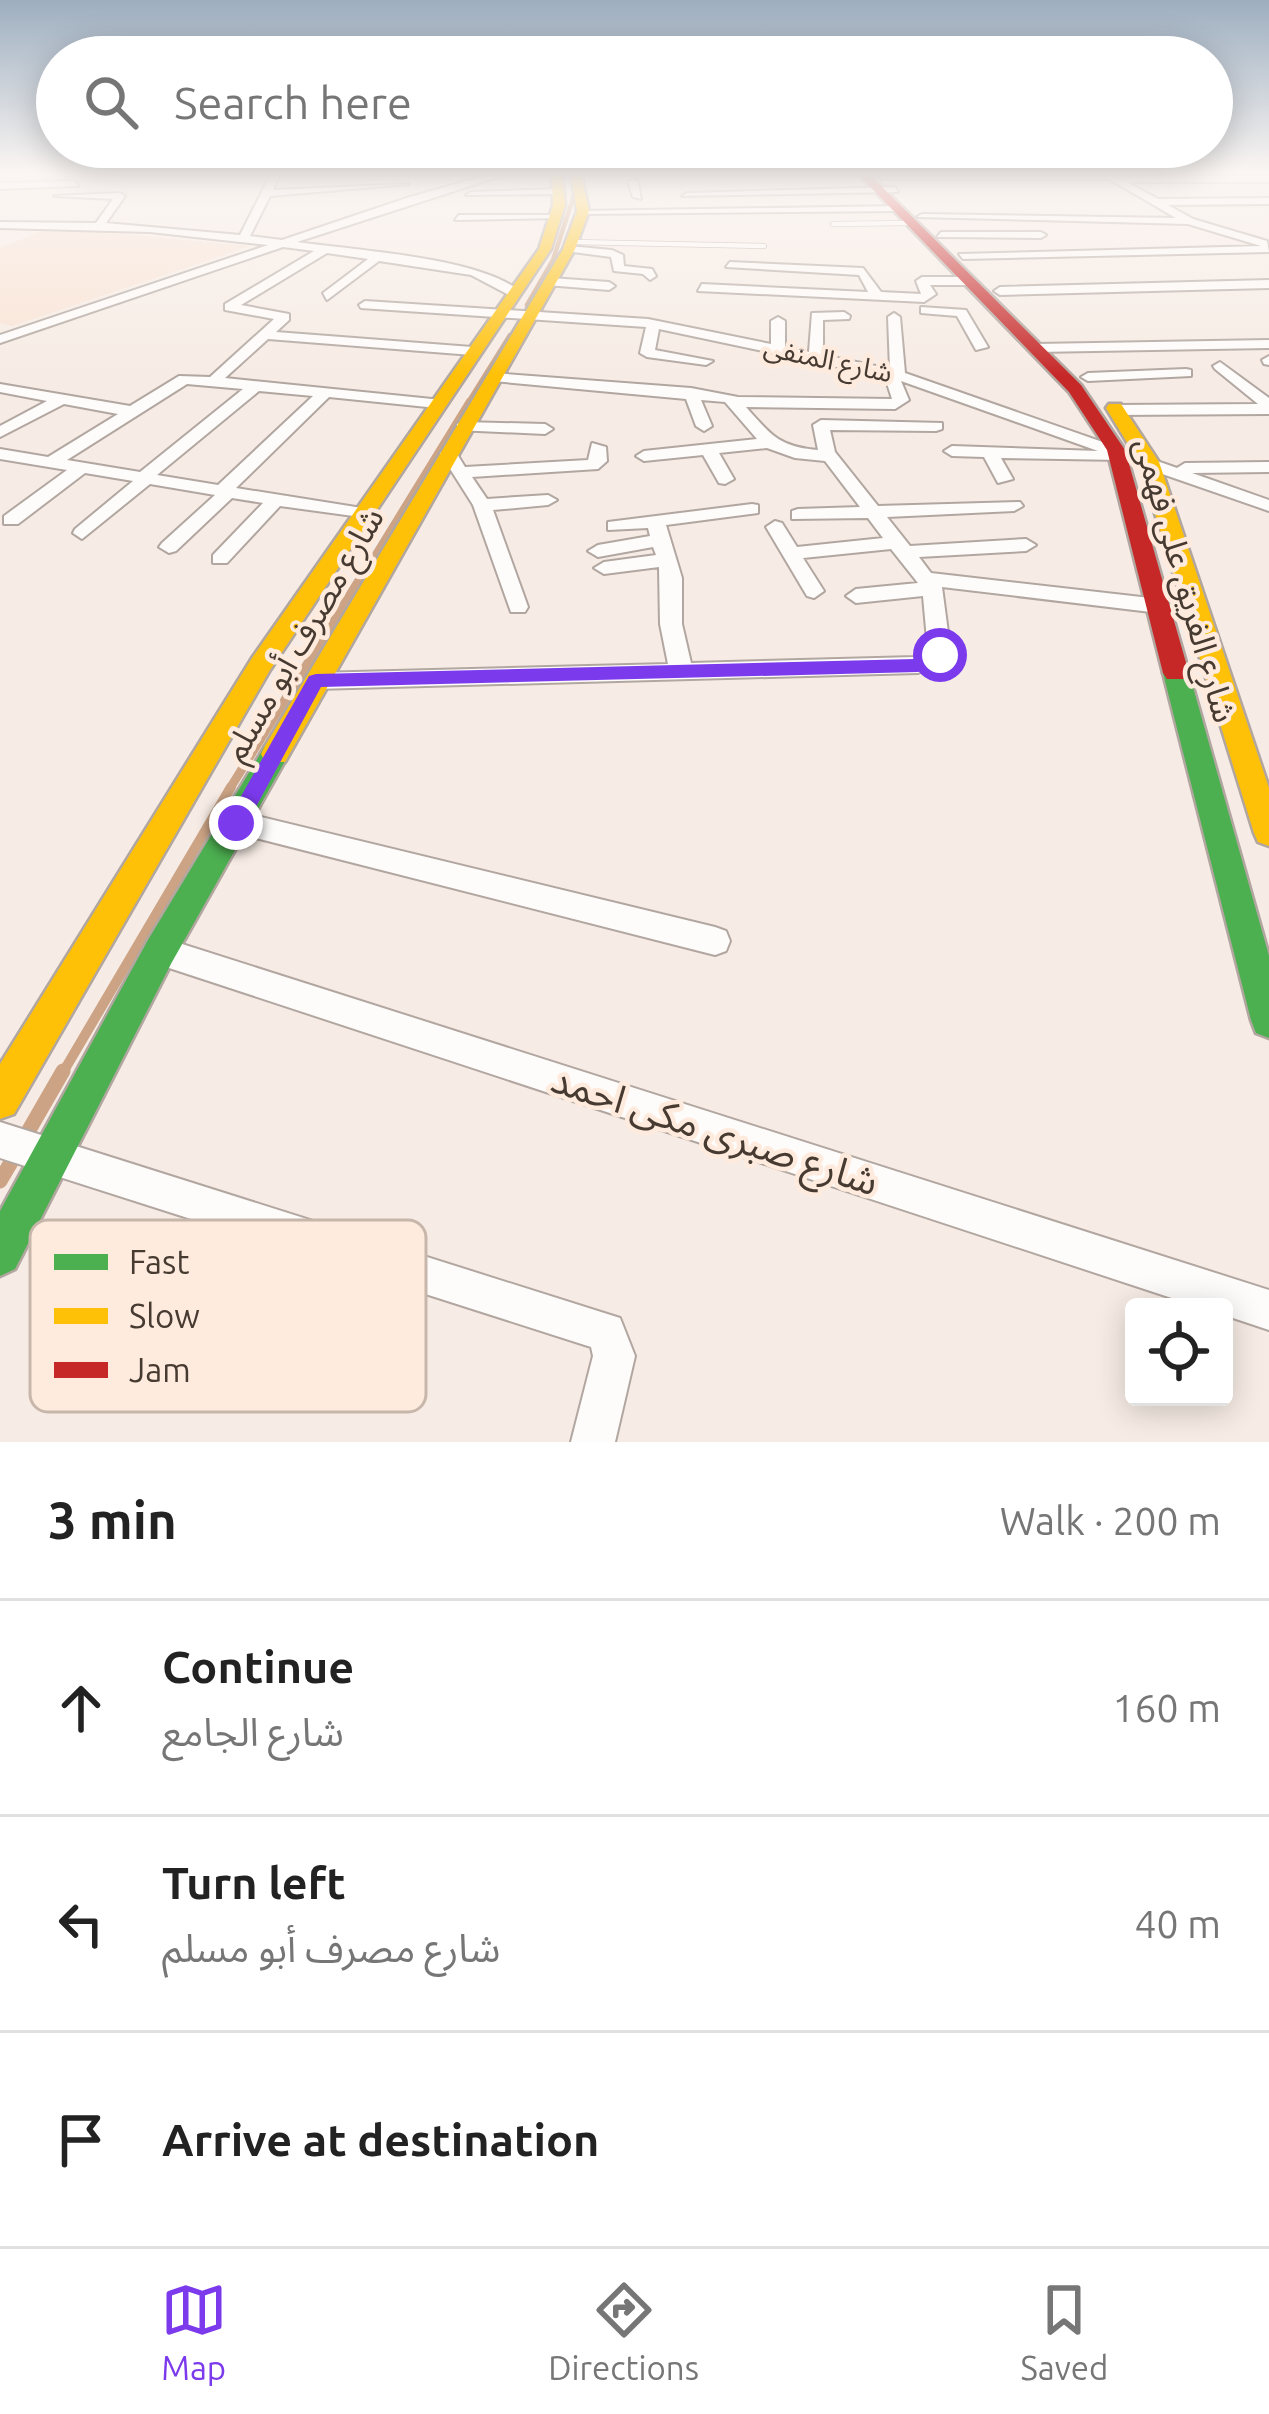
<!DOCTYPE html>
<html lang="en">
<head>
<meta charset="utf-8">
<style>
  body { margin:0; font-family:Ubuntu,"Noto Sans Arabic",sans-serif; background:#f2f2f2; color:#222 }
  .controls { position:absolute; right:36px; bottom:36px; display:grid; overflow:hidden; border-radius:12px; box-shadow:0 6px 30px #0003 }
  .controls button { width:108px; height:108px; display:grid; place-items:center; padding:0; border:0; border-bottom:3px solid #e0e0e0; background:#fff; color:#222; font:60px sans-serif }
  .stop { position:absolute; width:36px; height:36px; margin:-27px; border:9px solid #7c3aed; border-radius:50%; background:#fff }
  .stop.end { background:#7c3aed; border-color:#fff; box-shadow:0 3px 12px #0008 }
  .list { margin:0; padding:0; list-style:none }
  h2 { display:flex; justify-content:space-between; align-items:center; height:156px; margin:0; padding:0 48px; font-size:51px }
  h2 small { font-size:39px; font-weight:400; color:#767676 }
  .list li { display:grid; grid-template-columns:78px 1fr auto; gap:36px; align-items:center; box-sizing:border-box; height:216px; padding:0 48px; border-top:3px solid #e0e0e0 }
  .list b { display:block; font-size:45px; white-space:nowrap }
  .list p { margin:0; font-size:39px; white-space:nowrap; color:#767676 }
  .list em { font-size:39px; font-style:normal; color:#767676 }
  .icon { flex:none; width:66px; height:66px; fill:none; stroke:currentColor; stroke-width:2; stroke-linecap:round; stroke-linejoin:round }
  .map { position:relative; flex:none; width:1269px; height:1442px; overflow:hidden }
  .search { position:absolute; background:#fff; box-shadow:0 6px 30px #0003; left:36px; right:36px; top:36px; height:132px; display:flex; align-items:center; gap:30px; box-sizing:border-box; padding:0 42px; border-radius:66px; color:#767676; font-size:45px }
  .sheet { height:804px; background:#fff }
  nav { display:flex; justify-content:space-around; align-items:center; box-sizing:border-box; height:168px; border-top:3px solid #e0e0e0; background:#fff; font-size:33px; color:#767676 }
  nav a { display:grid; justify-items:center; gap:6px }
  nav .on { color:#7c3aed }
  .map>svg:first-child { display:block }
  .built { fill:#f9e3d4 }
  .lines { fill:none; stroke-linecap:round; stroke-linejoin:round }
  .stream-far4 { stroke:#cca485; stroke-width:4.5 }
  .stream-far3 { stroke:#cca485; stroke-width:6 }
  .stream-far2 { stroke:#cca485; stroke-width:9 }
  .stream-far1 { stroke:#cca485; stroke-width:10 }
  .stream { stroke:#cca485; stroke-width:15 }
  .lane-casing { stroke:#b2a7a0; stroke-width:6 }
  .street-casing { stroke:#b2a7a0; stroke-width:4 }
  .fast-casing { stroke:#b2a7a0; stroke-width:5 }
  .slow-casing { stroke:#b2a7a0; stroke-width:5 }
  .jam-casing { stroke:#b2a7a0; stroke-width:5 }
  .lane { stroke:#fefcfb; stroke-width:4.5 }
  .street { fill:#fefcfb; fill-rule:evenodd }
  .fast { fill:#4caf50; fill-rule:evenodd }
  .slow { fill:#ffc107; fill-rule:evenodd }
  .jam { fill:#c62828; fill-rule:evenodd }
  .route { fill:#7c3aed }
  .labels { text-anchor:middle; stroke-width:9; stroke-linejoin:round; paint-order:stroke }
  .far-street-label { font-size:27px; fill:#463a31; stroke:#feebde }
  .street-label { font-size:33px; fill:#463a31; stroke:#feebde }
  .near-street-label { font-size:39px; fill:#463a31; stroke:#feebde }
  .key { fill:#feebde; stroke:#c7b6aa; stroke-width:3 }
  .key-label { font-size:33px; fill:#463a31 }
</style>
</head>
<body>
<div class="map">
<svg width="1269" height="1442" viewBox="0 0 1269 1442">
  <rect width="100%" height="100%" fill="#f7ece5"/>
  <path class="built" d="M52,227L250,246L12,326L0,323V248Z"/>
  <g class="lines">
    <path class="stream-far4" d="M527,305L553,260L574,195
      M467,404L510,335"/>
    <path class="stream-far3" d="M364,572L469,401"/>
    <path class="stream-far2" d="M229,790L366,569"/>
    <path class="stream-far1" d="M62,1074L231,787"/>
    <path class="stream" d="M25,1137L63,1071
      M0,1181L17,1152"/>
    <g class="lane-casing">
      <path id="lane" d="M833,224L911,223
        M573,242L764,246"/>
    </g>
    <g class="street-casing">
      <path id="street" d="M271,174H280L273,190L409,184L270,196L250,236L282,240L410,197L491,174H507L297,242C354,250 473,257 517,289V295H509L471,275L379,261L327,300L323,293L368,259L327,253L241,305L289,314V320L276,332L472,347L479,351L472,355L268,339L225,378L442,400L445,403L437,408L329,397L236,488L362,508L371,514L368,518L280,506L227,563H213V555L263,503L232,498L176,551L169,553L159,547L162,543L215,495L150,484L82,539L73,533L75,529L133,481L85,473L18,524H4V516L67,470L0,459V449L48,457L118,414L64,404L0,437V426L47,401L0,392V384L130,406L179,376L210,377L274,319L225,310V304L314,251L283,247L0,343V335L268,245L150,232L0,228V222L96,223L113,199L54,196L120,193L125,196L106,223L240,235ZM187,384L243,389L140,472L67,460ZM259,391L313,396L218,485L157,475Z
        M878,174L1269,176V182H1127L1158,199L1269,198V204L1168,205L1193,219L1267,241L1269,252L963,259L959,254L1261,246L1188,224L917,217L922,214L1176,218L1109,179H881Z
        M633,179L638,182L641,199L633,197L628,182Z
        M75,181L78,186L0,189V183Z
        M895,187L898,192L682,196L687,193Z
        M558,189L561,194L466,195L471,192Z
        M898,206L902,211L583,214L578,211Z
        M459,215H557L562,218L455,220Z
        M941,232H1041L1046,235L1041,238L937,237Z
        M569,246L612,250L623,255L624,266L652,269L656,276L650,280L643,274L614,271L611,257L565,251Z
        M730,262L863,268L881,292L921,294L916,281L922,277H969L975,281L969,285H930L936,294L924,302L698,291L702,284L868,292L859,275L726,267Z
        M550,278L609,282L615,286L609,290L546,285Z
        M1269,280V288L1000,295L994,291L1000,287Z
        M365,301L648,319L771,344V321L778,317L785,321V347L809,352L812,313L844,312L850,316L849,319L823,320V355L890,369L888,317L894,313L900,317L905,373L1177,468L1185,463L1269,462V472L1192,473L1269,500V511L1122,460L1001,458L1013,479L998,483L984,457L952,456L944,451L952,446L1098,451L901,381L909,400L895,409L746,407C771,435 779,447 818,450L813,425L821,420L942,423V429L936,431L830,430L835,452L878,506L1020,502L1023,506L1014,511L887,517L910,546L1026,539L1036,545L1026,551L919,557L931,573L1159,599L1169,606L1159,613L942,587L951,655L948,660L918,673L315,689L304,681L315,673L668,664L660,624L659,567L604,574L594,568L604,562L656,555L653,547L598,557L588,551L598,545L650,536L648,528L608,530V522L752,504L758,505V513L666,525L682,578V624L691,663L915,657L928,651L923,596L856,603L846,596L856,589L918,583L891,549L803,558L824,591L814,598L807,596L766,527L775,521L782,523L797,547L883,538L868,518L792,519V511L798,509L860,507L825,461L795,458L767,448L719,453L734,479L725,484L719,483L703,455L644,461L636,456L644,451L757,439L725,402L701,400L712,426L704,431L696,426L686,399L493,381L486,377L493,373L691,388L738,397L892,399L885,377L659,329L655,350L713,361L706,365L647,357L640,353L646,327L361,308L359,305Z
        M921,307L966,310L988,347L976,350L957,316L921,313Z
        M1269,340V348L1036,352L1029,348L1036,344Z
        M1269,356V365L1264,364L1262,360Z
        M1220,362L1269,398V414L1116,415L1108,410L1116,405L1258,404L1215,369L1213,366Z
        M1186,369L1191,370V376L1088,381L1081,377L1088,373Z
        M463,422L545,424L553,429L545,434L457,430V424Z
        M592,443L606,447L607,461L598,469L472,477L487,499L548,495L557,500L548,505L493,510L528,607L525,612H511L473,505L440,453L454,449L465,467L588,460Z
        M236,811L715,927L726,931L730,941L726,951L715,955L236,833L227,830L223,822L227,814Z
        M160,937L1269,1290V1330L1224,1315V1307H1199L160,965L149,961L145,951L149,941Z
        M0,1122L620,1318L635,1356L615,1442H571L593,1356L591,1347L0,1158Z"/>
    </g>
    <g class="fast-casing">
      <path id="fast" d="M1176,664L1189,673L1269,956V1038L1256,1033L1251,1020L1163,673Z
        M275,743L285,746L289,754L172,962L15,1269L0,1276V1211L148,940L265,746Z"/>
    </g>
    <g class="slow-casing">
      <path id="slow" d="M552,174H562L565,205L551,249L270,670L14,1114L0,1119V1064L252,658L539,249L553,205Z
        M571,174H581L589,211L575,249L285,762H265L261,754L265,746L563,249L577,211Z
        M1109,404H1121L1159,462L1269,788V846L1258,842L1254,833L1139,462L1106,408Z"/>
    </g>
    <g class="jam-casing">
      <path id="jam" d="M858,174H869L1081,385L1125,450L1189,673L1185,679H1167L1163,673L1107,450L1069,392Z"/>
    </g>
    <use href="#lane" class="lane"/>
    <use href="#street" class="street"/>
    <use href="#fast" class="fast"/>
    <use href="#slow" class="slow"/>
    <use href="#jam" class="jam"/>
  </g>
  <linearGradient id="sky" x2="0" y2="1"><stop stop-color="#9daec0"/><stop offset="0.46" stop-color="#fbf6f3"/><stop offset="1" stop-color="#fbf6f3" stop-opacity="0"/></linearGradient>
  <rect width="1269" height="376" fill="url(#sky)"/>
  <path class="route" d="M940,649L946,650V659L918,672L321,687L244,829H229L226,823L309,676L316,674L915,659Z"/>
  <g class="labels">
    <g class="far-street-label">
      <text transform="translate(828 360) rotate(12)" y="9">شارع المنفى</text>
    </g>
    <g class="street-label">
      <text transform="translate(1186 580) rotate(74)" y="12">شارع الفريق على فهمى</text>
      <text transform="translate(303 634) rotate(-60)" y="12">شارع مصرف أبو مسلم</text>
    </g>
    <g class="near-street-label">
      <text transform="translate(715 1130) rotate(18)" y="14">شارع صبرى مكى احمد</text>
    </g>
  </g>
  <rect x="30" y="1220" width="396" height="192" rx="18" class="key"/>
  <rect x="54" y="1254" width="54" height="16" fill="#4caf50"/>
  <rect x="54" y="1308" width="54" height="16" fill="#ffc107"/>
  <rect x="54" y="1362" width="54" height="16" fill="#c62828"/>
  <g class="key-label">
    <text x="129" y="1274">Fast</text>
    <text x="129" y="1328">Slow</text>
    <text x="129" y="1382">Jam</text>
  </g>
</svg>
<div class="controls">
<button><svg class="icon" aria-label="locate" viewBox="0 0 24 24"><circle cx="12" cy="12" r="6"/><path d="M12 2v4M12 18v4M2 12h4M18 12h4"/></svg></button>
</div>
<div class="stop" style="left:940px;top:655px"></div>
<div class="stop end" style="left:236px;top:823px"></div>
<div class="search"><svg class="icon" aria-label="search" viewBox="0 0 24 24"><circle cx="10" cy="10" r="6"/><path d="M15 15l6 6"/></svg>Search here</div>
</div>
<section class="sheet">
<h2>3 min<small>Walk · 200 m</small></h2>
<ul class="list">
<li><svg class="icon" aria-label="ahead" viewBox="0 0 24 24"><path d="M12 20V5M6 11l6-6 6 6"/></svg><div><b>Continue</b><p>شارع الجامع</p></div><em>160 m</em></li>
<li><svg class="icon" aria-label="left" viewBox="0 0 24 24"><path d="M17 20v-9H6M10 6l-5 5 5 5"/></svg><div><b>Turn left</b><p>شارع مصرف أبو مسلم</p></div><em>40 m</em></li>
<li><svg class="icon" aria-label="arrive" viewBox="0 0 24 24"><path d="M6 21V4h12l-3 4 3 4H6"/></svg><div><b>Arrive at destination</b></div></li>
</ul>
</section>
<nav>
<a class="on"><svg class="icon" aria-label="map" viewBox="0 0 24 24"><path d="M3 6l6-2 6 2 6-2v14l-6 2-6-2-6 2zM9 4v14M15 6v14"/></svg>Map</a>
<a><svg class="icon" aria-label="directions" viewBox="0 0 24 24"><path d="M12 3l9 9-9 9-9-9zM9 14v-3h6M13 9l2 2-2 2"/></svg>Directions</a>
<a><svg class="icon" aria-label="saved" viewBox="0 0 24 24"><path d="M7 4h10v16l-5-4-5 4z"/></svg>Saved</a>
</nav>
</body>
</html>
